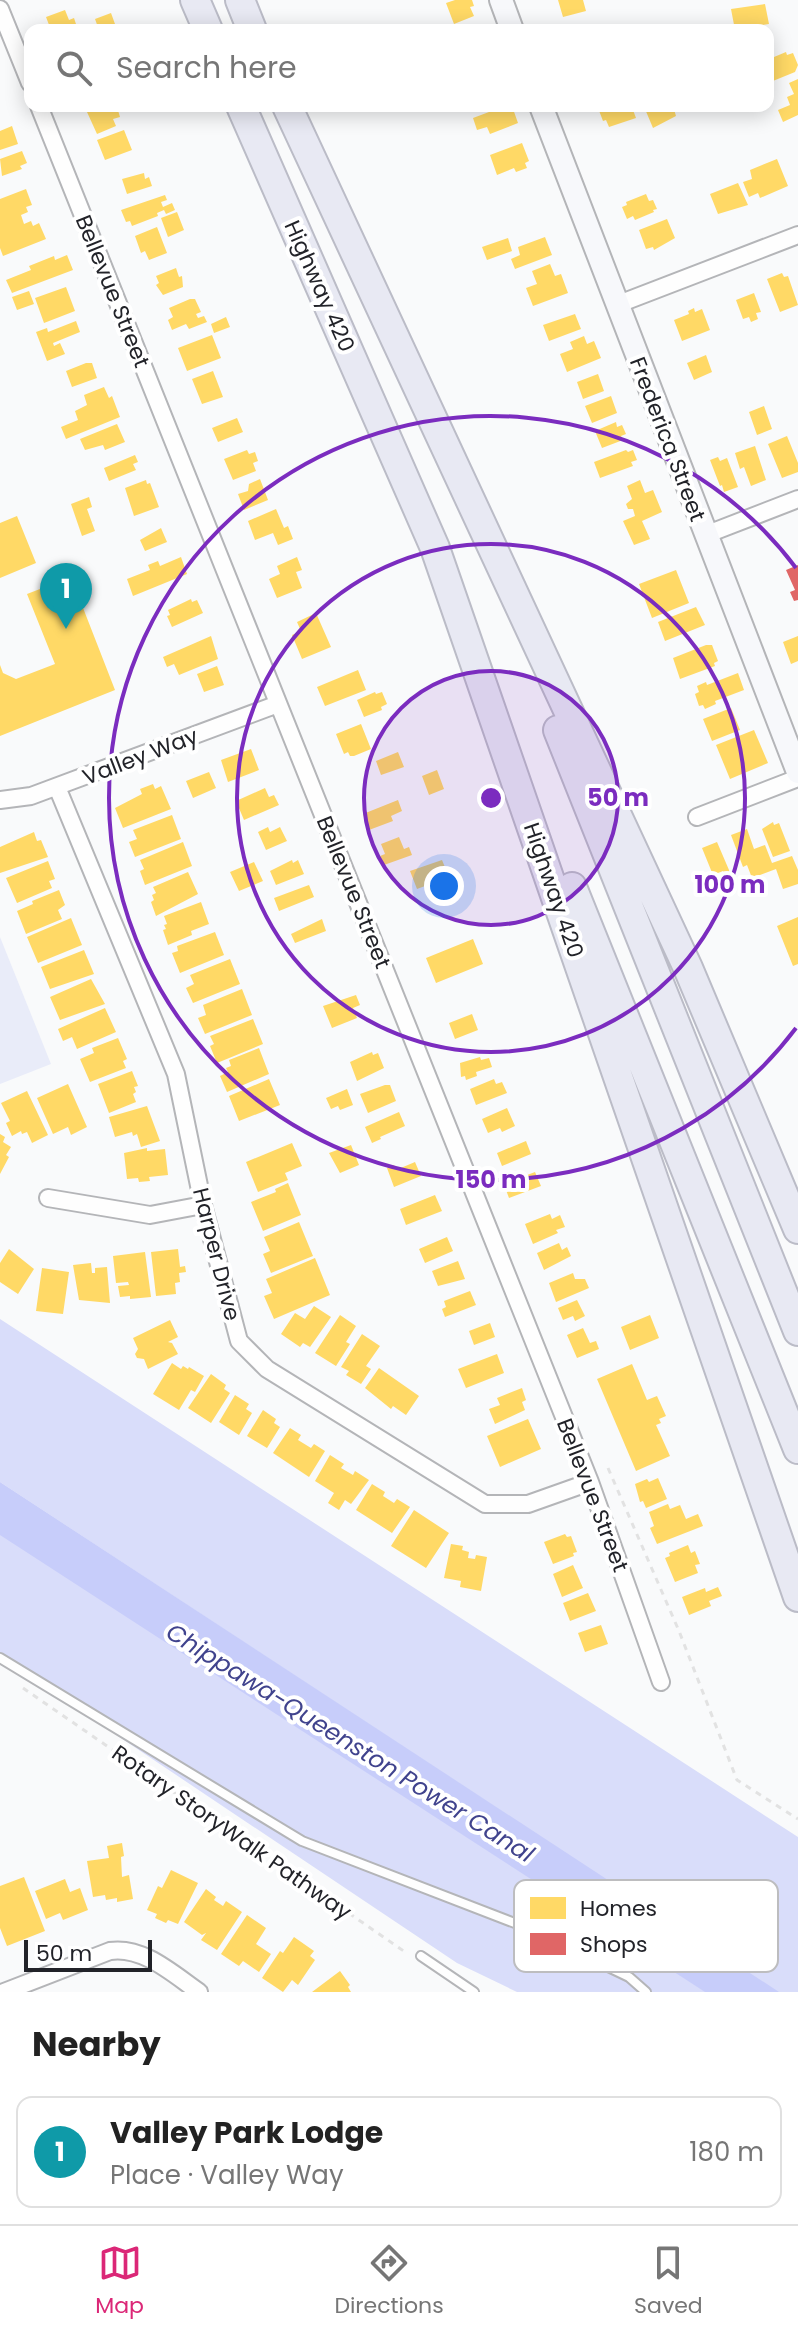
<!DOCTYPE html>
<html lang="en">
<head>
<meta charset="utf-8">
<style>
  body { margin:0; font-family:Poppins,sans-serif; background:#f2f2f2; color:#222 }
  .scale { position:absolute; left:24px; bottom:20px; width:128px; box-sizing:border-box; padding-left:8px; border:4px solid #222329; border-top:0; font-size:22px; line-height:28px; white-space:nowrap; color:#222329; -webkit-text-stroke:6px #fff; paint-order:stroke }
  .you { position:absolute; left:444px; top:886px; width:28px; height:28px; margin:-20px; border:6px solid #fff; border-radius:50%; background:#1a73e8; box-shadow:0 0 0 12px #1a73e833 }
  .badge { display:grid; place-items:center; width:52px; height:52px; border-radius:50%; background:#db2777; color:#fff; font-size:26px; font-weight:700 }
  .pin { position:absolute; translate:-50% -66px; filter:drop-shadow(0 2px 4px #0008) }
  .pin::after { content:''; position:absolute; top:42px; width:28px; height:24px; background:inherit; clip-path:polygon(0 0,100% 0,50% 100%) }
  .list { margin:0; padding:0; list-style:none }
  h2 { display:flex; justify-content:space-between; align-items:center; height:104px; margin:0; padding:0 32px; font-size:34px }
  h2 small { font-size:26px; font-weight:400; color:#767676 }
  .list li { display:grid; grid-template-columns:52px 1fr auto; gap:24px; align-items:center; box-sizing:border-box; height:112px; margin:0 16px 16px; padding:0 16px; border:2px solid #e0e0e0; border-radius:16px }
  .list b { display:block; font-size:30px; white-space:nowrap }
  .list p { margin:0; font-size:26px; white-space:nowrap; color:#767676 }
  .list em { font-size:26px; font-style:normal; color:#767676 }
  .icon { flex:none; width:44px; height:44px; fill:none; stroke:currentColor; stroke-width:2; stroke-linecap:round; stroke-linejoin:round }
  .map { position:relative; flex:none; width:798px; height:1992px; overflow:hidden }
  .search { position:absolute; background:#fff; box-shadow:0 4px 20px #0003; left:24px; right:24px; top:24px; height:88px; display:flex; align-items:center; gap:20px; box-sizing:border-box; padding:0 28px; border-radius:16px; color:#767676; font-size:30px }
  .sheet { height:232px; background:#fff }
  nav { display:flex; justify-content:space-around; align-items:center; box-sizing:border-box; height:112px; border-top:2px solid #e0e0e0; background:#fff; font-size:22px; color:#767676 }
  nav a { display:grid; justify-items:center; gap:4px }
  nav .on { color:#db2777 }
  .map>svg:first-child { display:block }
  .green { fill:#e9ecf9 }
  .forest { fill:#d9ddfa }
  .water { fill:#c7cdfa }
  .homes { fill:#ffd966 }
  .shops { fill:#e06666 }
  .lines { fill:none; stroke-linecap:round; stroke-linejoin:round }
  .lane-casing { stroke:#b4b5b8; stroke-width:12 }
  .street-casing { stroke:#b4b5b8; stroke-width:20 }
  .secondary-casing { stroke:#b4b5b8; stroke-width:26 }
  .highway-casing { stroke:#bbbcc7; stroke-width:32 }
  .path { stroke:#e2e2e2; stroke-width:3; stroke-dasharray:6 6; stroke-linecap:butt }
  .lane { stroke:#fefefe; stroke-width:8 }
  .street { stroke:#fefefe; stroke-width:16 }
  .secondary { stroke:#f7f8fb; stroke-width:22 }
  .highway { stroke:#e8e9f3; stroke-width:28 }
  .ring { fill:none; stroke:#7b2cbf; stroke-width:4 }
  .labels { text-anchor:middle; stroke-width:8; stroke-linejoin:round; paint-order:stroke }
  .street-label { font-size:22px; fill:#222329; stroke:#fff }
  .water-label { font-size:24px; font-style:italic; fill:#40438d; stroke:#fff }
  .key { fill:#fff; stroke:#bdbdbf; stroke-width:2 }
  .key-label { font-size:22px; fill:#222329 }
  .centre { fill:#7b2cbf; stroke:#fff; stroke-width:4 }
  .ring-label { font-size:24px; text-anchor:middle; font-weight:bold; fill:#7b2cbf; stroke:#fff; stroke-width:8; stroke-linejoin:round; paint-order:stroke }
</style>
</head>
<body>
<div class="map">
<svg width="798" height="1992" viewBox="0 0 798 1992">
  <rect width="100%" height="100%" fill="#f9fafb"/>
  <path class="green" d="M0,937L51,1064L0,1084Z"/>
  <path class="forest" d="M0,1319L798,1837V1992H777L0,1482Z
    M0,1534L706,1992H517L457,1963L0,1657Z"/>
  <path class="water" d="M0,1482L779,1992H705L0,1535Z"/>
  <path class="homes" d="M455,0H472L474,6L470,7L474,16L454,24L446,3Z
    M558,0H583L586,11L563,17Z
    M765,4L769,24L762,25L763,30H735L731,9Z
    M65,10L69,20L74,18L76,24L71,26L73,30H51L46,17Z
    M111,13L115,24L99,30L95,19Z
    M768,43L774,57L786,52L787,55L793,53L798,65L795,72L768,83Z
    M798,79V115L783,122L778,110L790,105L787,97L794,94L789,83Z
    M101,106H108L110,110L117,107L120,117L113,119L116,126L97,134L87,112Z
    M505,106H512L518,123L490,134L487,127L477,130L473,118Z
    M603,106H644V107L633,110L636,118L609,127L606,120L603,121L598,108Z
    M653,106H673L676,116L653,128L645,109Z
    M12,126L18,144L0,150V131Z
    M124,130L132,150L105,160L97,140Z
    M522,143L529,161L525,163L527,168L516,172L514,168L497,175L490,155Z
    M22,151L27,163L20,166L22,169L2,176L0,159Z
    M777,159L788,186L760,198L758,193L749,197L743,182L752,179L750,170Z
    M144,173L145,179L149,177L152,186L127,194L122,179Z
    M738,183L748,205L718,214L710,194Z
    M26,189L32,205L26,207L28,212L21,215L24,224L31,221L33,226L39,223L46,239L3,256L0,248V199Z
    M646,194L649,201L653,200L657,209L653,210L654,212L635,220L633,216L627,219L622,207L627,205L626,202Z
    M165,195L167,200L161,202L163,207L172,203L175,210L166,214L164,210L157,213L158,216L132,226L130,221L126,222L121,210Z
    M177,212L184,230L168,237L161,218Z
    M667,219L675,238L654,250L653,247L646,249L639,230Z
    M157,227L167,253L149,260L145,251L141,253L135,236Z
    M545,237L552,255L515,269L511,259L520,255L518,247Z
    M508,238L512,251L487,260L482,247Z
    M67,255L73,270L12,293L6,280L31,270L29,266L54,256L55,260Z
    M550,264L555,276L561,274L568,293L533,306L526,288L537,284L532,271Z
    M176,268L179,277L182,276L183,287L163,295L156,285L159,283L156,276Z
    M782,273L784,277L788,276L798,305L780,312L767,279Z
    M66,287L75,311L44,323L35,298Z
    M29,291L34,304L17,310L12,297Z
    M754,293L761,312L756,313L758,319L751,322L749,317L743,319L736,300Z
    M190,299H195L201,312L196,314L198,318L204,316L207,322L189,329L186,324L172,330L168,320L173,317L169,308Z
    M694,308L695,312L702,309L710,330L682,341L674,320L689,314L688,311Z
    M575,314L581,329L549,341L543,325Z
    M226,317L230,327L214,333L211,324Z
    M76,321L80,332L53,343L54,346L60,343L65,354L47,361L36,332L47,328L48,332Z
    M212,335L221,358L187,371L178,348Z
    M584,336L587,344L594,341L601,358L567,372L560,354L573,349L570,342Z
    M706,355L712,372L694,380L687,363Z
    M86,363H92L97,378L72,387L66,371Z
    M213,371L223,397L202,404L192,379Z
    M598,374L604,391L583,399L577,382Z
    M104,387L109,398L112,396L120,417L66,439L61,427L78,420L75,411L87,405L84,395Z
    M611,396L617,413L592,423L585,406Z
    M764,406L772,429L757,435L749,412Z
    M237,418L243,432L218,442L212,428Z
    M616,422L617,427L622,425L626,434L621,436L623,440L602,448L595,431Z
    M117,424L125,442L105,450L103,445L85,450L80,439Z
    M787,436L798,463V472L782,478L768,444Z
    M755,446L766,480L751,486L744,467L740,469L735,453Z
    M247,450L249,454L255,452L258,461L253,463L256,471L233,480L224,459Z
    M626,450L628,452L633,450L637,460L631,462L633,466L600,478L594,462Z
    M135,455L138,462L133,464L136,470L109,481L104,468Z
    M718,457L720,461L727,458L738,487L724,492L722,485L720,486L710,460Z
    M260,479L268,500L244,510L238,494L248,491L249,484Z
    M146,480L147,484L150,483L159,507L134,516L125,488Z
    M640,480L645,493L653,490L662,512L642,521L650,539L634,545L623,521L635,516L633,509H628L626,504L632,499L627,486Z
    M89,497L92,507L87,509L95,531L82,536L71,504Z
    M276,509L284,528L288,526L293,539L278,545L273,533L255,540L248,521Z
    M17,516L36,563L0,578V523Z
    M161,528L167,542L145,551L140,540Z
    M181,557L187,574L133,596L127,579L150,570L148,565L158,561L160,566Z
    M297,557L302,570L296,572L302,588L277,598L269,579L280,574L277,566Z
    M676,570L689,603L652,618L639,584Z
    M71,577L115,690L0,736V665L3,673L16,679L55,664L27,594Z
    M191,599L192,602L197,600L203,613L172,627L167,616L170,615L168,610Z
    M696,607L705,625L665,641L658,622Z
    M316,613L331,647L302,659L292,635L301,631L297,622Z
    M211,636L218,659L179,675L174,664L167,667L163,657Z
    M798,636V661L791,664L783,642Z
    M706,645H712L718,661L714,663L715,666L680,679L673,658Z
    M217,666L224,685L204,692L197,674Z
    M358,670L366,690L325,706L317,687Z
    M738,673L744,690L715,701L716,704L705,709L703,705L699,706L695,694L699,692L697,686L706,682L707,685Z
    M375,692L376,694L382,692L387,704L381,707L382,710L364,717L357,700Z
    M731,708L740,730L712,741L703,719Z
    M361,724L371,749L354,756H350L348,752L344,754L336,734Z
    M754,730L768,763L730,779L716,745Z
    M251,749L259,770L228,782L221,760Z
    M398,752L404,767L381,775L376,761Z
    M437,770L444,789L429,795L422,776Z
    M209,772L216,788L193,798L186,781Z
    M153,784L155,789L161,786L171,809L123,828L115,808L142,794L140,789Z
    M265,788L269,797L274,795L279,805L244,820L236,801Z
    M398,800L402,811L391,816L393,821L369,830L363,814Z
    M172,815L181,839L135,857L129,842L137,839L133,830Z
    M773,822L774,825L779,823L790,851L773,857L762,829Z
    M268,827L270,832L280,827L287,841L266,850L258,832Z
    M747,829L754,849L765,845L772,863L792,856L798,870V884L783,889L776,869L752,878L747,865L743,867L731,835Z
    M34,832L37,841L41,840L48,857L0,873V847Z
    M399,837L404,849L409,847L412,855L384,865L380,856L385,854L381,844Z
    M183,842L192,866L145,885L140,871L144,869L140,860Z
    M717,842L729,870L730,876L726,878L723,871L713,875L702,848Z
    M292,860L293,863L298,860L304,874L276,885L270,871Z
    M442,860L449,877L417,889L410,871Z
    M48,861L55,879L49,881L52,888L17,903L6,878Z
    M254,862L263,881L239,891L230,872Z
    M188,872L198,894L156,916L151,902L154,900L152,895L156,893L153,887Z
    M309,885L314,897L279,911L274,898Z
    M59,890L65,905L58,910L62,919L26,934L17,911L33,904L32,901Z
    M201,902L209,924L191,931L192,935L168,945L163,930L166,929L164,925L167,924L164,916Z
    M798,917V964L793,966L777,926Z
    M71,918L82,945L38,963L27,937Z
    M322,919L326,931L295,943L291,934Z
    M215,932L224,955L180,973L172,953L178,951L177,946Z
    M473,939L483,964L436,983L426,958Z
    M84,950L94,974L50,989L41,967Z
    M230,959L240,984L193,1003L186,988L194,984L190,975Z
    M91,979L105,1004L60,1020L50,997Z
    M242,989L252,1015L205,1034L198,1018L206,1015L203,1005Z
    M356,995L360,1005L353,1008L357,1018L332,1028L323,1006Z
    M105,1008L116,1032L77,1049L72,1037L63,1041L58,1029Z
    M472,1014L478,1030L455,1039L449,1023Z
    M253,1019L263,1044L217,1063L210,1046L214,1044L210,1036Z
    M118,1038L127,1059L123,1061L126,1068L90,1082L80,1059L94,1053L92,1048Z
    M259,1048L269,1074L227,1092L220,1076L228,1072L226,1068L231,1066L229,1060Z
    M372,1052L373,1055L378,1053L384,1068L357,1081L350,1062Z
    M480,1057L481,1060L489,1058L492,1067L476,1072L477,1076L466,1080L465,1076L461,1077L460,1063Z
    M132,1071L138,1086L134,1087L136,1092L133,1094L136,1102L109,1113L98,1084Z
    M269,1079L280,1105L239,1121L229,1096Z
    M494,1079L496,1084L502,1082L507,1093L476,1105L470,1089Z
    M68,1084L87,1127L71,1135L68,1127L53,1134L37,1098Z
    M385,1085H390L396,1101L368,1113L360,1094Z
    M347,1089L353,1105L340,1110L338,1106L331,1109L326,1098Z
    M27,1091L48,1135L32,1143L27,1132L22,1134L21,1131L12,1136L6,1123L10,1121L1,1103Z
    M147,1106L160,1141L141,1147L137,1134L133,1136L132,1132L115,1137L109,1117Z
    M507,1108L515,1126L502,1132L500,1128L488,1133L482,1119Z
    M399,1112L405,1126L380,1137L381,1139L372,1143L365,1127Z
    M0,1134L5,1137L3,1142L11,1147L6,1155L9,1157L0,1174Z
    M526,1141L531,1154L502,1166L497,1153Z
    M292,1143L302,1166L285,1173L288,1180L258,1192L246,1162Z
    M351,1145L359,1165L340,1173L329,1153Z
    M147,1148V1151L165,1149L168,1175L149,1177L150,1181L139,1182L138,1178L127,1179L124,1153Z
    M415,1162L421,1176L394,1187L387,1168L394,1165L396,1170Z
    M535,1172L541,1186L509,1198L506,1190L512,1188L509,1182Z
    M288,1183L301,1215L263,1231L251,1202L276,1192L275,1189Z
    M435,1195L442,1211L406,1225L400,1209Z
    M550,1214L552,1219L560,1215L565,1227L556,1230L558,1233L533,1244L525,1224Z
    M299,1222L313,1256L271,1273L263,1254L270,1251L264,1237Z
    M447,1237L453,1251L425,1263L419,1249Z
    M559,1243L562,1250L567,1247L571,1256L544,1270L537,1253Z
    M9,1249L34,1269L18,1294L0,1282V1263Z
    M178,1249L180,1267L185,1266L186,1272L179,1273L180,1282L175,1283L176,1294L156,1296L151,1252Z
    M145,1252L151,1297L130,1299V1296L120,1297L118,1286L129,1285L128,1282L116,1283L113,1256Z
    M315,1258L330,1295L274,1319L264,1296L272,1293L266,1279Z
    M458,1261L465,1279L438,1286L432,1271Z
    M91,1263L92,1273H95V1268L107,1267L110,1303L79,1300L73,1265Z
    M42,1268L69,1272L63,1314L36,1311Z
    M573,1273L575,1279H585L589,1288L556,1302L549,1283Z
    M470,1291L476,1305L445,1317L442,1309L446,1307L444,1301Z
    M577,1300L585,1316L575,1321L573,1316L563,1320L558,1308Z
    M314,1306L331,1317L310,1347L303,1343L300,1347L281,1334L295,1313L305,1319Z
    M340,1315L356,1326L346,1342L350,1344L336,1366L315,1353Z
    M650,1315L659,1338L630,1350L621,1327Z
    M170,1320L178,1337L168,1342L172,1343L178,1354L148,1369L144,1359L137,1358L135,1354L138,1349L133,1338Z
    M490,1323L495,1337L474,1345L469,1331Z
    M583,1328L590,1343L596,1341L599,1349L577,1358L567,1335Z
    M362,1334L380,1346L366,1366L371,1369L361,1384L346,1375L349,1371L341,1367Z
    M497,1354L504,1373L466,1388L458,1369Z
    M172,1363L181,1369L183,1366L188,1369L189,1367L204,1376L195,1392L191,1390L179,1410L153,1394Z
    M632,1364L647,1400L657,1396L666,1416L659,1419L661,1423L656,1425L670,1456L636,1471L597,1379Z
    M379,1368L419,1396L406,1415L393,1406L391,1409L365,1388Z
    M211,1374L226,1385L224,1389L230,1393L211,1423L188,1408Z
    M522,1388L526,1400L522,1402L525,1410L495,1424L489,1409L500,1405L497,1398Z
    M235,1395L249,1404L246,1409L252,1413L239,1435L219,1422Z
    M263,1410L276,1419L274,1423L280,1427L267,1448L247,1436Z
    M528,1419L541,1449L500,1467L487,1436Z
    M290,1428L301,1435L298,1440L311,1448L314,1444L325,1451L309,1477L273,1453Z
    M330,1455L344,1464L341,1468L353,1475L355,1471L369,1480L351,1504L345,1500L339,1510L328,1503L334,1493L315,1481Z
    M658,1478L667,1499L646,1508L643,1501L640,1502L635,1484L647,1479L649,1482Z
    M372,1484L385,1492L383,1496L394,1503L397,1499L410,1507L392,1533L356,1510Z
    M668,1504L670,1509L680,1505L686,1519L698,1514L703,1526L657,1544L650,1528L654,1526L649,1512Z
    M414,1510L449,1533L426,1568L391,1546Z
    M565,1534L567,1537L571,1536L577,1552L573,1553L574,1556L553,1564L544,1542Z
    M451,1544L463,1546L462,1550L469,1552L468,1558L475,1559L476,1555L487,1557L481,1591L460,1587L461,1581L444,1578Z
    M688,1545L691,1553L695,1551L700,1564L695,1565L698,1573L675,1582L665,1558L670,1556L669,1553Z
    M573,1565L583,1588L562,1597L553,1574Z
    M718,1587L722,1596L709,1601L711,1606L689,1615L682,1597L705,1588L706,1592Z
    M588,1593L596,1611L570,1621L563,1603Z
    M601,1625L608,1644L585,1652L578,1633Z
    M122,1843L124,1856L121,1857L122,1877L129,1875L133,1899L117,1902V1898L106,1900L105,1895L93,1897L87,1861L109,1858L107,1846Z
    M171,1870L198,1883L178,1924L168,1920L166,1923L155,1918L157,1914L147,1910L158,1886L162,1888Z
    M24,1877L45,1931L7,1946L0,1928V1886Z
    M65,1879L70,1892L80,1888L88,1910L63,1920L60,1913L46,1919L35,1891Z
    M206,1889L216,1897L214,1900L223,1906L226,1901L242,1912L217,1950L201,1940L206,1933L202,1935L184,1922Z
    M247,1915L266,1928L256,1944L271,1954L259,1972L243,1961L239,1966L221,1954Z
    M294,1937L314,1951L310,1956L315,1960L298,1985L292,1980L283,1992L262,1978L280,1951L283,1953Z
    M340,1971L350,1985L348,1987L351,1992H312Z"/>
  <path class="shops" d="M798,565V600L794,601L790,592L795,590L786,570Z"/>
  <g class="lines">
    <g class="lane-casing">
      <path id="lane" d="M0,1658L302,1841L525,1927L629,1977L646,1992
        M421,1956L474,1992"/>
    </g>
    <g class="street-casing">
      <path id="street" d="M0,9L30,83
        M39,106L590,1482L661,1682
        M616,305L798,235
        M705,535L798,499
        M57,787L176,1074L203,1205L239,1341L267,1369L485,1504H528L590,1482
        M0,800L31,796L278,704
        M697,817L798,778
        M48,1198L150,1215L203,1205
        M4,1992L110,1951C143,1946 173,1974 199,1992"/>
    </g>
    <g class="secondary-casing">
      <path id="secondary" d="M501,0L512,30
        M541,106L798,772"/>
    </g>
    <g class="highway-casing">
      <path id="highway" d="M195,0L208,30
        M240,0L252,30
        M241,106L435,548L798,1597
        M287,106L688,968L798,1229
        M558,730L798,1331
        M572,887L798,1449"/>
    </g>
    <path class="path" d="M608,1468L679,1631L737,1780L798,1819
      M23,1688L408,1954"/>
    <use href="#lane" class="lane"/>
    <use href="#street" class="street"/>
    <use href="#secondary" class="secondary"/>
    <use href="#highway" class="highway"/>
  </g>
  <circle cx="491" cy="798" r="127" fill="#7b2cbf" fill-opacity=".12"/>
  <g class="ring">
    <circle cx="491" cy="798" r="127"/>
    <circle cx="491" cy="798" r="254"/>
    <path d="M796 1028A382 382 0 1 1 796 568"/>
  </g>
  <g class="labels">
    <g class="street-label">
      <text transform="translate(320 286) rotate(66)" y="8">Highway 420</text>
      <text transform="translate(113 291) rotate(68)" y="8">Bellevue Street</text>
      <text transform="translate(668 439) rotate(69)" y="8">Frederica Street</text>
      <text transform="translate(140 756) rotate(-21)" y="8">Valley Way</text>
      <text transform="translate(554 890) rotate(71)" y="8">Highway 420</text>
      <text transform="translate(354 892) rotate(68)" y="8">Bellevue Street</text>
      <text transform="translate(217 1254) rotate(76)" y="8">Harper Drive</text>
      <text transform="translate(593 1495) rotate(69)" y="8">Bellevue Street</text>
      <text transform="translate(232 1832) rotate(35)" y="8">Rotary StoryWalk Pathway</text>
    </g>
    <g class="water-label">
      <text transform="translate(350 1743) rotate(32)" y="8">Chippawa-Queenston Power Canal</text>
    </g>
  </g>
  <rect x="514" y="1880" width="264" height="92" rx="12" class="key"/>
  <rect x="530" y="1897" width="36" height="22" fill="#ffd966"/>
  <rect x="530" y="1933" width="36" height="22" fill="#e06666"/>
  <g class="key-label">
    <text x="580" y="1916">Homes</text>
    <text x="580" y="1952">Shops</text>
  </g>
  <circle cx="491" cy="798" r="12" class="centre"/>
  <g class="ring-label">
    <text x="618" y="806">50 m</text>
    <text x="730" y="893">100 m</text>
    <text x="491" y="1188">150 m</text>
  </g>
</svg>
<div class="scale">50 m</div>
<div class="you"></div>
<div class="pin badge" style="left:66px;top:629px;background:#0f9aa8">1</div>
<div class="search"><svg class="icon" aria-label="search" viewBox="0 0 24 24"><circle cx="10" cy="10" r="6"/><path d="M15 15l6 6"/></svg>Search here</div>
</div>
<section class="sheet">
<h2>Nearby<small></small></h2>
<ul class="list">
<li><span class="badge" style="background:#0f9aa8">1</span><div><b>Valley Park Lodge</b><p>Place · Valley Way</p></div><em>180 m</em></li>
</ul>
</section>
<nav>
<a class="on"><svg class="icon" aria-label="map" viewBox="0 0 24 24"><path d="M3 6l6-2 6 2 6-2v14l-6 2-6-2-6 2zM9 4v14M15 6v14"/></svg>Map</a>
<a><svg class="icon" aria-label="directions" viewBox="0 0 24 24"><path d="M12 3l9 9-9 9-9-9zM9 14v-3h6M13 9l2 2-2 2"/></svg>Directions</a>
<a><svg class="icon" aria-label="saved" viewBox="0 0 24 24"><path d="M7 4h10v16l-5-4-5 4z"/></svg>Saved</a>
</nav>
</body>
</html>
